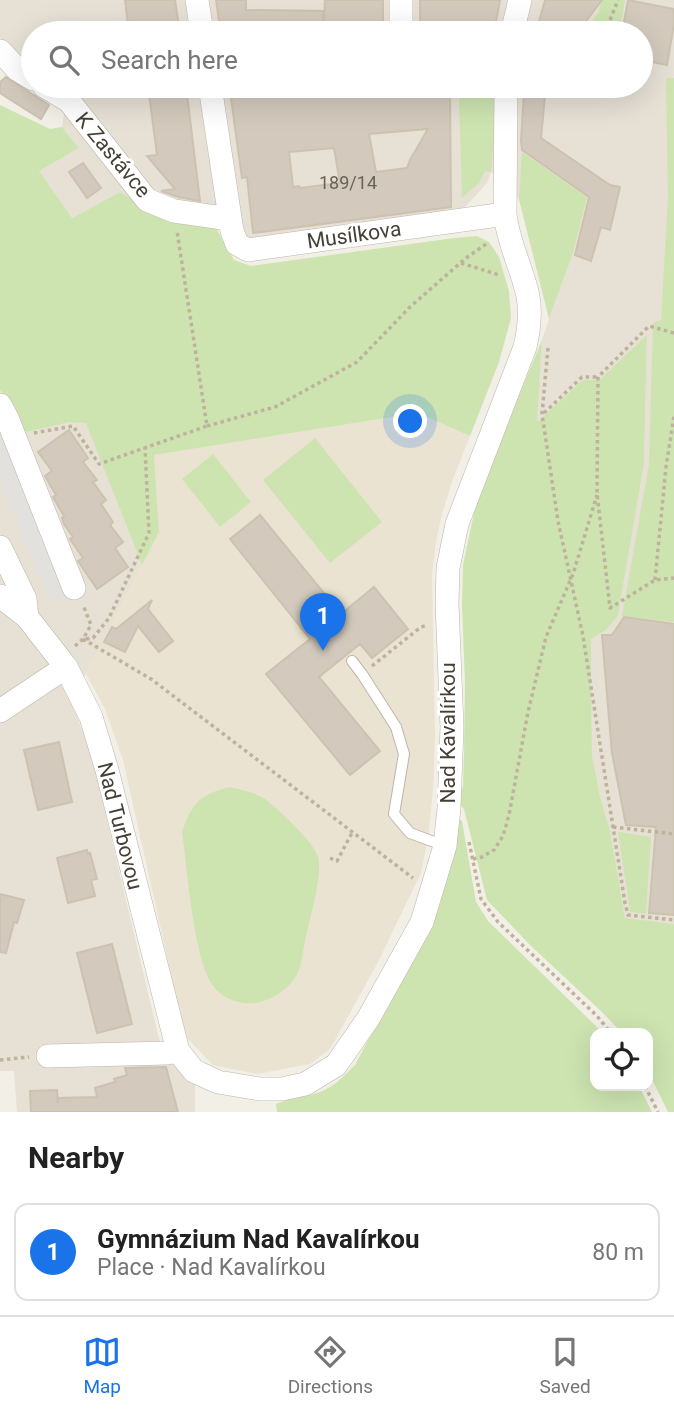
<!DOCTYPE html>
<html lang="en">
<head>
<meta charset="utf-8">
<style>
  body { margin:0; font-family:Roboto,sans-serif; background:#f6f6f6; color:#222 }
  .controls { position:absolute; right:21px; bottom:21px; display:grid; overflow:hidden; border-radius:14px; box-shadow:0 7px 28px #0002 }
  .controls button { width:63px; height:63px; display:grid; place-items:center; padding:0; border:0; border-bottom:2px solid #e0e0e0; background:#fff; color:#222; font:35px sans-serif }
  .you { position:absolute; left:411px; top:422px; width:24px; height:24px; margin:-18px; border:5px solid #fff; border-radius:50%; background:#1a73e8; box-shadow:0 0 0 10px #1a73e833 }
  .badge { display:grid; place-items:center; width:46px; height:46px; border-radius:50%; background:#1a73e8; color:#fff; font-size:23px; font-weight:700 }
  .pin { position:absolute; translate:-50% -58px; filter:drop-shadow(0 2px 4px #0008) }
  .pin::after { content:''; position:absolute; top:37px; width:24px; height:21px; background:inherit; clip-path:polygon(0 0,100% 0,50% 100%) }
  .list { margin:0; padding:0; list-style:none }
  h2 { display:flex; justify-content:space-between; align-items:center; height:91px; margin:0; padding:0 28px; font-size:30px }
  h2 small { font-size:23px; font-weight:400; color:#767676 }
  .list li { display:grid; grid-template-columns:46px 1fr auto; gap:21px; align-items:center; box-sizing:border-box; height:98px; margin:0 14px 14px; padding:0 14px; border:2px solid #e0e0e0; border-radius:14px }
  .list b { display:block; font-size:26px; white-space:nowrap }
  .list p { margin:0; font-size:23px; white-space:nowrap; color:#767676 }
  .list em { font-size:23px; font-style:normal; color:#767676 }
  .icon { flex:none; width:38px; height:38px; fill:none; stroke:currentColor; stroke-width:2; stroke-linecap:round; stroke-linejoin:round }
  .map { position:relative; flex:none; width:674px; height:1112px; overflow:hidden }
  .search { position:absolute; background:#fff; box-shadow:0 7px 28px #0002; left:21px; right:21px; top:21px; height:77px; display:flex; align-items:center; gap:18px; box-sizing:border-box; padding:0 24px; border-radius:38px; color:#767676; font-size:26px }
  .sheet { height:203px; background:#fff }
  nav { display:flex; justify-content:space-around; align-items:center; box-sizing:border-box; height:98px; border-top:2px solid #e0e0e0; background:#fff; font-size:19px; color:#767676 }
  nav a { display:grid; justify-items:center; gap:4px }
  nav .on { color:#1a73e8 }
  .map>svg:first-child { display:block }
  .residential { fill:#e6e0d5; fill-rule:evenodd }
  .education { fill:#ebe3d1 }
  .green { fill:#cde4b1 }
  .parking { fill:#e3e1de }
  .building { fill:#d3cabd; stroke:#cdc2b0; stroke-width:2; fill-rule:evenodd }
  .lines { fill:none; stroke-linecap:round; stroke-linejoin:round }
  .service-casing { stroke:#bdb6aa; stroke-width:12 }
  .minor-casing { stroke:#bdb6aa; stroke-width:24 }
  .path { stroke:#beb29c; stroke-width:3.5; stroke-dasharray:3.5 3.5; stroke-linecap:butt }
  .service { stroke:#fff; stroke-width:10 }
  .minor { stroke:#fff; stroke-width:23 }
  .labels { text-anchor:middle; stroke-width:6; stroke-linejoin:round; paint-order:stroke }
  .number-label { font-size:18px; fill:#686258 }
  .street-label { font-size:21px; fill:#453f36; stroke:#fff }
</style>
</head>
<body>
<div class="map">
<svg width="674" height="1112" viewBox="0 0 674 1112">
  <rect width="100%" height="100%" fill="#f2efe6"/>
  <path class="residential" d="M0,0H674V924L625,919L610,831L600,796L592,755L591,639L606,630L618,616L644,464L647,336L599,380H583L536,423L542,340L549,319L519,199L491,172L487,183L466,206L451,213L239,241L215,226L202,220L166,214L151,209L120,192L72,218L38,171L79,148L62,127L65,107L10,70L0,60ZM33,33H641V86H33Z
    M0,390L14,405L20,428L27,432L70,422H86L142,565L86,674L66,687L92,757L159,1039L182,1074L195,1085V1112H17L14,1071H0Z"/>
  <path class="education" d="M418,413L470,436L453,479L442,514L436,542L432,575L435,737L433,790L428,839L421,873L377,964L330,1049L310,1064L257,1074L213,1065L185,1036L123,760L105,709L86,674L158,532L153,455Z"/>
  <path class="green" d="M601,0H625L619,33H583L599,12Z
    M666,78H674V622L622,616L649,464L653,323L661,320L668,199Z
    M467,86H497L498,89L491,172L485,171L479,183L462,198L459,99L461,92Z
    M0,105L50,129L62,127L79,148L39,171L72,218L120,192L151,209L215,226L234,260L251,266L454,238L477,236L489,242L499,257L509,291L511,318L499,362L470,436L418,413L154,455L159,532L142,565L86,423L70,422L27,432L20,428L14,405L0,390Z
    M522,152L587,197L573,253L549,318L519,199Z
    M647,335L644,464L618,616L606,630L591,639L592,755L600,796L610,831L625,918L674,924V1112H668L648,1071V1033H622L603,1013L531,946L487,900L464,809L458,803L463,787L464,753L465,683L462,606L463,565L478,495L542,340L537,422L583,380H599Z
    M315,438L382,522L330,563L263,480Z
    M213,454L251,502L220,527L182,479Z
    M230,787C242,790 255,792 265,799C277,808 315,843 318,857C323,877 309,920 305,941C303,950 302,962 298,972C283,1003 238,1016 214,987C194,964 187,866 182,832C192,803 200,794 230,787Z
    M456,816L462,821L476,902L488,921L603,1033H595V1086H639L652,1112H277L276,1104C290,1098 305,1097 320,1092C334,1087 345,1075 355,1065L440,905Z
    M618,832L651,837L646,914L630,912Z"/>
  <path class="parking" d="M2,431L73,598L64,601L53,598L46,591L0,480V442Z"/>
  <path class="building" d="M125,0H175L180,33H129Z
    M216,0H246V10L323,11V33H221Z
    M325,0H383V31H354V24H324Z
    M420,0H500L495,27L491,31L481,33H420Z
    M545,0H602L577,33H536Z
    M628,0L674,9V24L667,65L641,60V33H622Z
    M6,77L49,105L41,119L0,93V82Z
    M148,86H186L200,201L178,197L161,191L175,189L147,156L157,155Z
    M323,86V90H445L450,94L451,207L253,233L247,177L242,178L230,91L287,90V87ZM428,129L410,160L407,168L376,172L369,134ZM334,148L340,183L300,188L299,186L293,187L289,152Z
    M524,93L545,95L541,138L610,185L620,187L610,230L601,227L591,261L575,255L589,197L522,150L521,140Z
    M83,163L101,188L87,198L69,172Z
    M69,430L88,458L83,462L97,480L93,482L106,500L101,504L113,522L110,525L123,542L115,548L128,567L97,589L80,564L78,561L83,558L70,539L73,537L64,524L62,518L64,516L53,497L56,495L45,476L52,471L38,452Z
    M260,515L341,614L374,587L408,629L372,658L360,644L319,677L380,751L350,775L266,674L310,639L230,539Z
    M152,600L148,609L173,641L159,652L138,626L125,652L104,642L112,627L116,629Z
    M624,617L674,624V915L649,913L656,827L626,825L612,753L602,635H612Z
    M59,742L72,802L38,810L24,750Z
    M87,850L88,854L90,853L97,879L91,880L95,896L68,903L57,858Z
    M0,894L24,900L17,923L14,922L6,953L0,952Z
    M112,944L132,1024L97,1033L77,953Z
    M166,1067L178,1112H31L30,1091L57,1090L58,1103L57,1098L97,1097L95,1088L115,1082L114,1079L127,1075L125,1068Z"/>
  <g class="lines">
    <g class="service-casing">
      <path id="service" d="M352,661L362,674L396,727L404,754L394,814L410,833L445,846"/>
    </g>
    <g class="minor-casing">
      <path id="minor" d="M197,0L202,33
        M401,0V33
        M512,33L520,0
        M0,51L18,70L33,79
        M44,86L69,101L147,200L174,211L230,219
        M210,86L232,231L237,244L248,250L505,214
        M0,405L7,418L74,588
        M0,547L25,599L27,617
        M0,596L27,617L59,658L66,667L91,717L107,770L178,1051L194,1071L218,1082L260,1089H282L305,1084L336,1065L368,1019L422,922L445,846L449,808L452,727L447,604L448,568L457,524L525,347C529,330 531,313 528,296C522,268 508,243 505,214L506,86
        M0,711L66,667
        M48,1056L167,1053L178,1051"/>
    </g>
    <path class="path" d="M605,33L618,0
      M461,263L499,275
      M674,333L649,326L598,377L597,493L610,608L655,580L674,578
      M548,348L542,414L558,521L583,636L625,903L628,915L674,920
      M544,413L582,377H598
      M207,426L275,407L357,362L410,307L466,258L489,242
      M34,433L73,426L99,464L207,426L177,231
      M655,580L666,467L674,416
      M83,639L151,679L413,878
      M86,639L93,638L109,618L149,533L145,448
      M75,646L83,639L91,625L83,605
      M372,666L421,627L428,625
      M613,827L674,834
      M469,842L481,899L498,922L597,1016L611,1033
      M330,858L337,861L353,831
      M473,859L482,857L494,850L503,836L509,815L528,712L546,637L573,574L597,495
      M0,1060L29,1057
      M645,1086L658,1112"/>
    <use href="#service" class="service"/>
    <use href="#minor" class="minor"/>
  </g>
  <g class="labels">
    <g class="number-label">
      <text x="348" y="189">189/14</text>
    </g>
    <g class="street-label">
      <text transform="translate(113 155) rotate(50)" y="7">K Zastávce</text>
      <text transform="translate(354 235) rotate(-8)" y="7">Musílkova</text>
      <text transform="translate(448 733) rotate(-90)" y="7">Nad Kavalírkou</text>
      <text transform="translate(120 826) rotate(76)" y="7">Nad Turbovou</text>
    </g>
  </g>
</svg>
<div class="controls">
<button><svg class="icon" aria-label="locate" viewBox="0 0 24 24"><circle cx="12" cy="12" r="6"/><path d="M12 2v4M12 18v4M2 12h4M18 12h4"/></svg></button>
</div>
<div class="you"></div>
<div class="pin badge" style="left:323px;top:651px">1</div>
<div class="search"><svg class="icon" aria-label="search" viewBox="0 0 24 24"><circle cx="10" cy="10" r="6"/><path d="M15 15l6 6"/></svg>Search here</div>
</div>
<section class="sheet">
<h2>Nearby<small></small></h2>
<ul class="list">
<li><span class="badge">1</span><div><b>Gymnázium Nad Kavalírkou</b><p>Place · Nad Kavalírkou</p></div><em>80 m</em></li>
</ul>
</section>
<nav>
<a class="on"><svg class="icon" aria-label="map" viewBox="0 0 24 24"><path d="M3 6l6-2 6 2 6-2v14l-6 2-6-2-6 2zM9 4v14M15 6v14"/></svg>Map</a>
<a><svg class="icon" aria-label="directions" viewBox="0 0 24 24"><path d="M12 3l9 9-9 9-9-9zM9 14v-3h6M13 9l2 2-2 2"/></svg>Directions</a>
<a><svg class="icon" aria-label="saved" viewBox="0 0 24 24"><path d="M7 4h10v16l-5-4-5 4z"/></svg>Saved</a>
</nav>
</body>
</html>
